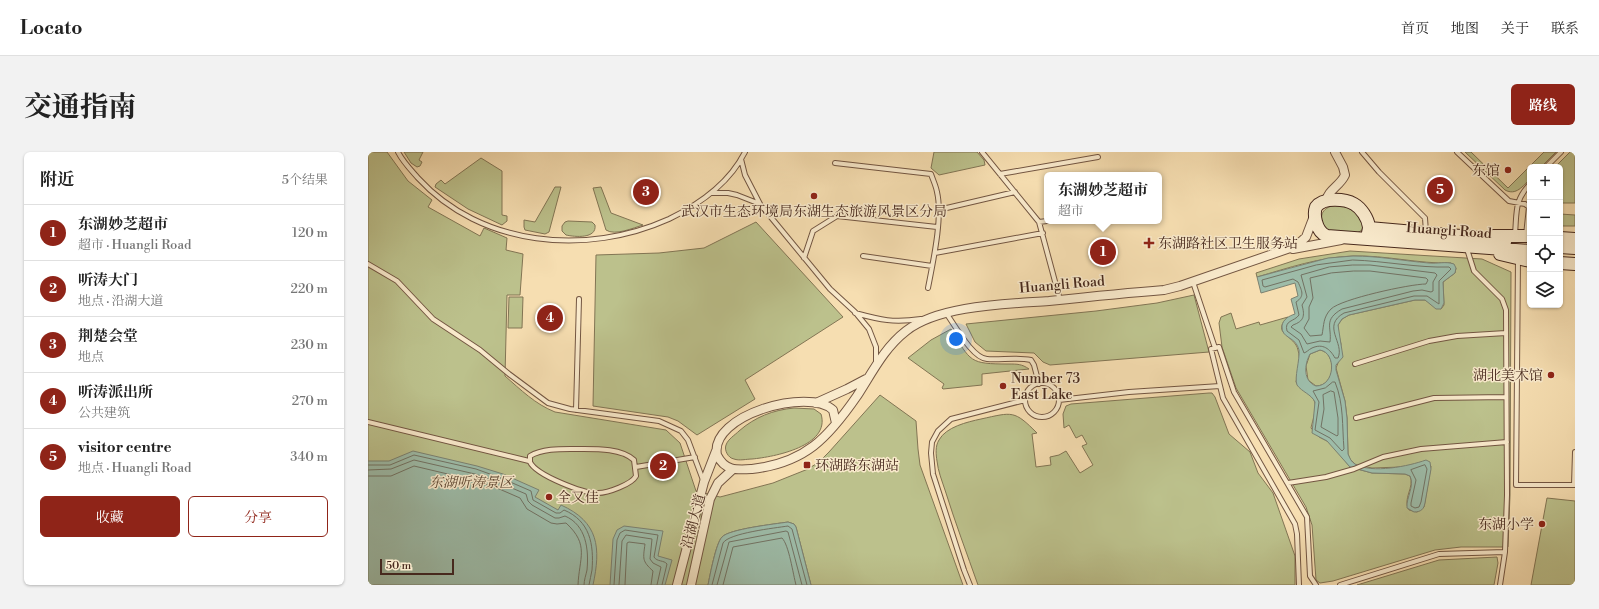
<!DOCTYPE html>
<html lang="zh">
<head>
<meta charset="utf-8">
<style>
  body { margin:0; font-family:"Libre Bodoni","Noto Serif SC",serif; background:#f2f2f2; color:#222 }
  .controls { position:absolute; right:12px; top:12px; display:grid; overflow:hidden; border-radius:6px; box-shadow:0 1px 3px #0004 }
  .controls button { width:36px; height:36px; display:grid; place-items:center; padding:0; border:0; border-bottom:1px solid #e0e0e0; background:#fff; color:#222; font:20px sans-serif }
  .scale { position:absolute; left:12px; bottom:10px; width:74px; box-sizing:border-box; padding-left:4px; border:2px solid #47291d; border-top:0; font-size:11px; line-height:14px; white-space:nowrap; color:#47291d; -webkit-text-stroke:3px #f9eacc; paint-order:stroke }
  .you { position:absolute; left:588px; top:187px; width:14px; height:14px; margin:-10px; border:3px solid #fff; border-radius:50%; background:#1a73e8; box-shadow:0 0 0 6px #1a73e833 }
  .badge { display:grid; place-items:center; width:26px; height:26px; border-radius:50%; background:#8f2418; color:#fff; font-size:13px; font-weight:700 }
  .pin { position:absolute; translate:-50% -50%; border:2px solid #fff; box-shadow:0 1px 4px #0006 }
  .popup { position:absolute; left:676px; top:20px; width:118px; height:52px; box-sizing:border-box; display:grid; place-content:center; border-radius:6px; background:#fff; filter:drop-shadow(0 1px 3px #0005); font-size:13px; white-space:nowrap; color:#767676 }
  .popup b { font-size:15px; color:#222 }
  .popup::after { content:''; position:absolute; left:50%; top:100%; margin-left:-8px; border:8px solid transparent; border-top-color:#fff }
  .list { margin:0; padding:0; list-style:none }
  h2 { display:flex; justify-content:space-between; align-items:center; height:52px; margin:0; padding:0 16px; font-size:17px }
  h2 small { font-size:13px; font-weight:400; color:#767676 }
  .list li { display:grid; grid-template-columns:26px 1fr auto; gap:12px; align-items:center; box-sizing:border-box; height:56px; padding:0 16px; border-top:1px solid #e0e0e0 }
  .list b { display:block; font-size:15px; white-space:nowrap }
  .list p { margin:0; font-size:13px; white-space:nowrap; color:#767676 }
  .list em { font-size:13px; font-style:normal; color:#767676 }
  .actions { display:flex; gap:8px; padding:12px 16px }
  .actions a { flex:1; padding:9px 0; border:1px solid #8f2418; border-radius:6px; text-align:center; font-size:14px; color:#8f2418 }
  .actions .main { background:#8f2418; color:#fff }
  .icon { flex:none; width:22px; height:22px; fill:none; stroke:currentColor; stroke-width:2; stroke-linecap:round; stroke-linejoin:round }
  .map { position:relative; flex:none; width:1207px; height:433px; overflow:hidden; border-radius:6px }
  header { display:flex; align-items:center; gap:24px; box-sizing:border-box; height:56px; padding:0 20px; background:#fff; border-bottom:1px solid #e0e0e0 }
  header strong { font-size:19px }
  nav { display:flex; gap:22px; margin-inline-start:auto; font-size:14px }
  .intro { display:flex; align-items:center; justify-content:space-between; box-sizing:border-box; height:96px; padding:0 24px }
  h1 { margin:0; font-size:28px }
  .button { padding:10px 18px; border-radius:6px; background:#8f2418; color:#fff; font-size:14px; font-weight:700 }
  main { display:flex; gap:24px; padding:0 24px }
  aside { flex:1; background:#fff; border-radius:6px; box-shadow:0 1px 3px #0004 }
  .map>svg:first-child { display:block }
  .green { fill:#bcc18c; stroke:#827554 }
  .water { fill:#9dbca9; stroke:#7b8171; fill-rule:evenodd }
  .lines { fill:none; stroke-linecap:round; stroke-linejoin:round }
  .shore { stroke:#727263; stroke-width:1 }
  .lane-casing { stroke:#735642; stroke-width:6 }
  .street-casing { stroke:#735642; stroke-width:10 }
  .secondary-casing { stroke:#47291d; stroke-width:14 }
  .lane { stroke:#f9eacc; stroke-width:4 }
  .street { stroke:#f9eacc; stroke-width:8 }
  .secondary { stroke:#f9eacc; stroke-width:12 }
  .poi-dot { fill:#8f2418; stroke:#f9eacc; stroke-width:1.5 }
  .labels { text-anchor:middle; stroke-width:3; stroke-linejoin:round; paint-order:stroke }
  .poi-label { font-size:14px; fill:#47291d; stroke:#f9eacc; text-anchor:start }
  .street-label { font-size:14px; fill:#47291d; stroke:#f9eacc }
  .park-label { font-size:14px; font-style:italic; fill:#5e4733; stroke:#f9eacc }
</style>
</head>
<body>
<header>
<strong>Locato</strong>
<nav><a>首页</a><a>地图</a><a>关于</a><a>联系</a></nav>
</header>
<div class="intro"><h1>交通指南</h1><a class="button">路线</a></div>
<main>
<aside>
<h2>附近<small>5个结果</small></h2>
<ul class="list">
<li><span class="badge">1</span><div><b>东湖妙芝超市</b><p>超市 · Huangli Road</p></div><em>120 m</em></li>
<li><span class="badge">2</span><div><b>听涛大门</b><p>地点 · 沿湖大道</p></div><em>220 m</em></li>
<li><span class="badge">3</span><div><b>荆楚会堂</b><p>地点</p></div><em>230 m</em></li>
<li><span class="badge">4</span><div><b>听涛派出所</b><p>公共建筑</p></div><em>270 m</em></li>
<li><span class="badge">5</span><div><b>visitor centre</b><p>地点 · Huangli Road</p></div><em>340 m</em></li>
</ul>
<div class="actions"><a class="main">收藏</a><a>分享</a></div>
</aside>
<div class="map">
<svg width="1207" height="433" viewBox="0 0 1207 433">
  <rect width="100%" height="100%" fill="#f6deb1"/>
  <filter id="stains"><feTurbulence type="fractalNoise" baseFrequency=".005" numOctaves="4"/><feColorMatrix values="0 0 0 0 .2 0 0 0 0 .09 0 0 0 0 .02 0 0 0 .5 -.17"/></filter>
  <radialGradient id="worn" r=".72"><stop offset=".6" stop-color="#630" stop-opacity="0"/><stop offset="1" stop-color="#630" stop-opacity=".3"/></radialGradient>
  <path class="green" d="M0,0H19L40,29L64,48L60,55L112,84L116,76L139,86L138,98L155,102L152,143H139L137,224C153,238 167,252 187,260L298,278L312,291L328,339L352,345L405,331L440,317L451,310L461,300L512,243L548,269L550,297L552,313L595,433H443L428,375L426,372L420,370C407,372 361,377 354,385C348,391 342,423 340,433H0Z
    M36,0H55L51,8L54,10L52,14L49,15L43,11Z
    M566,0H609L616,8L617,13L571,23L563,16Z
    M1097,0H1103L1140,36L1176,0H1188L1173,15H1162V27C1155,34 1148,44 1137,38Z
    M1202,0H1207V51H1192V15H1187Z
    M113,6L134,19V63L139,64V69L134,73L100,57L67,35L68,32L73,28L77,32Z
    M187,35H193L181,80L177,82L157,78L156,75V68L167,70Z
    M233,35L243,61L275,73C265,76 247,84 238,78L225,36Z
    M966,53C979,53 999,63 994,78L989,81L958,79C952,67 950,58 966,53Z
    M1192,62L1207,63V74H1192Z
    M200,69L224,70L227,73C229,87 207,85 198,83L194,79V74L197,70Z
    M388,70L475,165L377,228L387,247L329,283L310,269L300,265L225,254L228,103L291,101L336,96Z
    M982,99L1114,107L1143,120L1142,343L1140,395H1093L1067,398L965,429L952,431L948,428L944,373L938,355L868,236L854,195L851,171L853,165L863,161L868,177L891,170L892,173L920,165C902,182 927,183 930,198C933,208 930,219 928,230C932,236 936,238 942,243C952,251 945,266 943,276L951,285L959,289L965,294L982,315L1004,321L1037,322L1042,324C1047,335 1034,347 1041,358L1049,360L1056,355L1063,314L1004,316L988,313L982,307L980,302L979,266L977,249L968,216L970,211L973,192L970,180V173L974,167L981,163L1047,148H1057L1073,157L1076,153L1075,130L1087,121L1088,116L1083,111C1050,112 1018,103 985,104C952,105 920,116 889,125L888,121L931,107Z
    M826,143L841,200L682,213L675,210L666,201L618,199L607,190L598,172L728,159L789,151Z
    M141,145H155L154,176H140Z
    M583,177C603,210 601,212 641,212C649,212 654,212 661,217L614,222V233L575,237L574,236L576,232L540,206L563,188Z
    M952,198C969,201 968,234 948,234L940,228L938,214L942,202Z
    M841,241H844L847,245L861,282L882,300L890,321L905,341L927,404V433H610C599,402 587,370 577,338C574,329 570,319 569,309C568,303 567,294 571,288C578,275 599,270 613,267C645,260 646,258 669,281L664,282L668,315L683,313L682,305L691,303L698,299L712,321L725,313L714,294L719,292L714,283L708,286L701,273L696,276L695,262L698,254L703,252Z
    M426,256L446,257L453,262C463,294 406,305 384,307C379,307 371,309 366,307C360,306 356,298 358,293C360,287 367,283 371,279C387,265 405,258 426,256Z
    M1179,346L1207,349V433H1163Z
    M1129,405L1130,411L1126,433H989L1071,408Z"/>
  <path class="water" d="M985,104C1011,104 1036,109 1061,111C1069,112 1078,109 1086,112L1088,116L1087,121L1075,130L1076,151L1073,157H1068L1057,148H1047L981,163L974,167L970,173L975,205L968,213V218L977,249L979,266L980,302C982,306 983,310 987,312C1004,322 1041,314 1058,308L1062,310L1063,317L1057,351C1056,357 1053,360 1046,360L1039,356C1038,345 1047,334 1042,324L1037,322L1004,321L982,315L959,289L944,281L947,250C943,242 934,240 929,233C926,226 932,208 931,198C928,184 913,187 914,174C915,167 921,164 927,162L923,147L930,144L927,131L893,141L889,125L960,106ZM952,198C969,201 967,234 948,234C935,229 936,213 942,202Z
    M45,299L109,314L135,322L171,338L167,345L190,358L193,353C231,370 233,396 225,433H0V309H21Z
    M420,370L426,372L428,375L443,433H340C342,423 348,391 354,385C361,377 407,372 420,370Z
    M256,374L295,379L290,404L304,408L297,433H242L245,387L249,378Z"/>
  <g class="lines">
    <path class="shore" d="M985,108C1017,109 1049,116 1081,115L1083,117L1071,129V152L1059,144H1046L976,161C953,174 977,191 970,206H967C962,197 955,191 944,196C940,198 939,200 936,201L931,188L919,179C916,168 926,170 931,163L928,150C937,144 934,139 930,130L925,127L897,135L895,134L894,128L948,113Z
      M985,113H1002L1067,121L1069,123L1065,130V139L1063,140L1054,138L1045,139L974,157C955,168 964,175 962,190L952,189L939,192L933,182L923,175L925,173C936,169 937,164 934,153L939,145L933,123L961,115Z
      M986,119H1002L1058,126L1060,128L1058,132C1042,132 973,147 963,157C955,165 956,173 954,183L942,184L936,176L941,167V155L945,146L942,126L963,121Z
      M965,230H967C976,252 974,274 976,297L974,299L962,286L947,278L951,250L945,239L957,236Z
      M963,239L966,240L970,266V283L969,284L953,275L956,257L955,243Z
      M0,313H22L46,303L108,317L133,326L163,339L165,348L188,361H192L196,358C222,369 226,392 224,418C223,423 222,428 221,433
      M1057,313L1059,317L1053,350L1051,355L1047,356L1043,354V351L1048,328L1043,318Z
      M0,318L23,317L46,308L107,322L132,331L158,342L160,349L164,353L187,366H191L197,364C218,373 221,397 219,418C218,423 216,428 216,433
      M0,324H23L46,314L105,328L129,336L152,346L159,357L183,371L189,372L198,371C222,393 211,406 210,433
      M246,433L249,388L252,381L257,378L290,383L286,405C289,410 296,408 299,412L294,433
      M251,433L254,389L258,383L284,387L282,407L285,411L293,415L289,433
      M257,433L259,391L261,390L277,392C275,407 274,409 285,419L283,433
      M344,433L355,391C361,381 407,376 420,374L424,377L439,433
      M349,433L361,390L418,379L420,380L434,433
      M355,433L365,395L414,386C421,393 425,422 428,433"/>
    <g class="lane-casing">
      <path id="lane" d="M30,0C35,10 43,18 50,26C113,95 219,104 301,67C332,52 361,32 377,0
        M614,0L671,70L692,148
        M994,0L1011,20L1057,66L1058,80
        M1089,0L1141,49L1157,52L1161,55L1158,83
        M373,7L377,23L392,52
        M467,11L563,22C565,28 568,34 569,40C575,65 565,110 560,136
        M1178,15L1193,0
        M632,22L730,5
        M343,41H360L369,43L392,52L462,137L487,160L501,177L508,195V210
        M570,58L647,40
        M671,70L679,69
        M1147,82C1149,60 1146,49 1162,32
        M1099,97L1106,119L1134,147L1138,158L1139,343L1137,400L1132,433
        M567,101L675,81
        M495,104L564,114
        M436,106L445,79L469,64L569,75
        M1150,107L1148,333H1206L1207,300
        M0,112L29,129L65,167L112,198L141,222L180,251L202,257L291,269L313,279L320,288L335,328
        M825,130L847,196
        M487,161C513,168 525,171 553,167
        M578,161C587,173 604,206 619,207C633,208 649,205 663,208L666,213L671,232
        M987,212L1061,189L1089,184L1138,181
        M657 248a17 17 0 1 1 34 0a17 17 0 1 1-34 0Z
        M691,248L761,240L852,234
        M208,258L211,147
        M988,266L1066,246L1138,245
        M0,270L161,309
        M210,297C227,297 253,296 266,308L268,324C264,332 240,341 230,341C216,342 168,323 162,310V304C175,296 195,297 210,297Z
        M268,315L327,305
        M920,331L958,325L986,317L1015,305L1053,297L1139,290
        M602,433L596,418L565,322L563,301L564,290L570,279L583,267L657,248
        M931,433L929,382L927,372L855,246L843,197L851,195L866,240L939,365L942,424L948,433
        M972,433L1071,402L1137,400"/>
    </g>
    <g class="street-casing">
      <path id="street" d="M958,49C960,38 972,34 977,23L975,15L967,0
        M925,97L973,88
        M448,251L479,237L498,227
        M468,271L465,258C441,235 341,263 349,303C357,319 368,318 384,317C437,311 460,286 489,244C504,221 516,196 538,179C571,153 640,152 681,149C719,145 758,141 796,138L812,134L928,94L938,85L946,64
        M309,433L336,330L348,299
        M323,433L342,347L350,331L364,318"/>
    </g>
    <g class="secondary-casing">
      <path id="secondary" d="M1001,76L1104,85L1137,90
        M1125,84H1162
        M1192,86L1207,87
        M999,87C999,83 1001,79 1001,75C1000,66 993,56 986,52C977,47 955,45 948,55C946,60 947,66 948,70C950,77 953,82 959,84L1162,99
        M1192,95L1207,96
        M1132,102L1162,109
        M1192,111L1207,112"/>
    </g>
    <use href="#lane" class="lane"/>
    <use href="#street" class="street"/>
    <use href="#secondary" class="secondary"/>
  </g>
  <g class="poi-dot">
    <circle cx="1140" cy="18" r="4"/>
    <circle cx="446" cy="44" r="4"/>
    <path d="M779 85h4v4h4v4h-4v4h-4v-4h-4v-4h4z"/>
    <circle cx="1183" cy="223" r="4"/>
    <circle cx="635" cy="234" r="4"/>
    <rect x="435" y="309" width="8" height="8" rx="2"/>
    <circle cx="181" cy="345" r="4"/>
    <circle cx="1174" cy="372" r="4"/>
  </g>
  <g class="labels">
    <g class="poi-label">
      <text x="1132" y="23" text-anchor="end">东馆</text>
      <text x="446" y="64" text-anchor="middle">武汉市生态环境局东湖生态旅游风景区分局</text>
      <text x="790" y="96">东湖路社区卫生服务站</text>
      <text x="1175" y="228" text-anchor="end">湖北美术馆</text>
      <text x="643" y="231">Number 73<tspan x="643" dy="16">East Lake</tspan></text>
      <text x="447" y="318">环湖路东湖站</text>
      <text x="189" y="350">全又佳</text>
      <text x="1166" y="377" text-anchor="end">东湖小学</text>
    </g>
    <g class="street-label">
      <text transform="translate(1081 78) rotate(4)" y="5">Huangli Road</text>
      <text transform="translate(694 132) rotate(-5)" y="5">Huangli Road</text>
      <text transform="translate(325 369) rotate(-75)" y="5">沿湖大道</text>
    </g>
    <g class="park-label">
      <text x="103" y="335">东湖听涛景区</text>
    </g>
  </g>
  <rect width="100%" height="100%" filter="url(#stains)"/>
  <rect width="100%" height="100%" fill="url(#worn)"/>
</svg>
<div class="controls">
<button>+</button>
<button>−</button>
<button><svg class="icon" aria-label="locate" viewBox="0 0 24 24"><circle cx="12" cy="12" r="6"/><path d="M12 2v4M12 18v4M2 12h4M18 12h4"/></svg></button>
<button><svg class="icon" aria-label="layers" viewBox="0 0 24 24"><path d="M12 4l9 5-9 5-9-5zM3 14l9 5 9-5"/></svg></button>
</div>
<div class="scale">50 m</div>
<div class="you"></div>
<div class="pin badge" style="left:735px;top:100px">1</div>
<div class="popup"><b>东湖妙芝超市</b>超市</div>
<div class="pin badge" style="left:295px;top:314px">2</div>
<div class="pin badge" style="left:278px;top:40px">3</div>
<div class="pin badge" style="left:182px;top:166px">4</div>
<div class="pin badge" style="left:1072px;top:38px">5</div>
</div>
</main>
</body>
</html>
